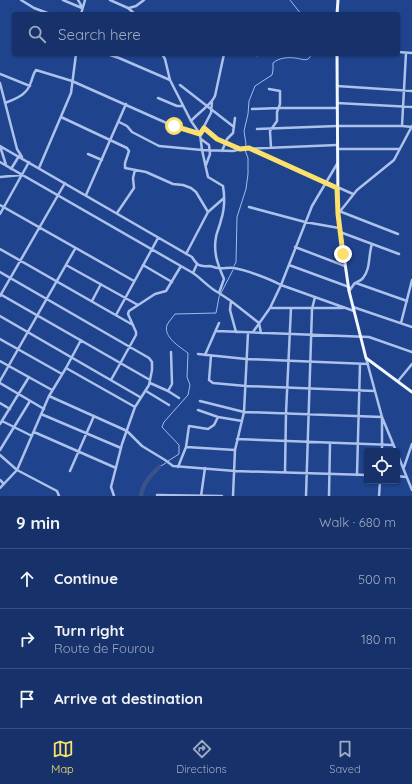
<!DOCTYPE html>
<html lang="en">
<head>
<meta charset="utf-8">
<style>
  body { margin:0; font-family:Quicksand,sans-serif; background:#243e72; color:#f1f3f6 }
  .controls { position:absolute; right:12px; bottom:12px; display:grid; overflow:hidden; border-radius:4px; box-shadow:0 1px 3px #0004 }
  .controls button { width:36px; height:36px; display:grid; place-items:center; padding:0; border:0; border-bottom:1px solid #364d7e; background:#17326a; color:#f1f3f6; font:20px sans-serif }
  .stop { position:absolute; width:12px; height:12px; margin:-9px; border:3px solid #fbe16c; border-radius:50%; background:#fff }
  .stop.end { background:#fbe16c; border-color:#fff; box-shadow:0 1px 4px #0008 }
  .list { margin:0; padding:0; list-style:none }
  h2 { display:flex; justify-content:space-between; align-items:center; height:52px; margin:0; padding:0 16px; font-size:17px }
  h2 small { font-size:13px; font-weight:400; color:#9eaac1 }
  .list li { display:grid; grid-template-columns:26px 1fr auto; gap:12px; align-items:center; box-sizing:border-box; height:60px; padding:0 16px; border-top:1px solid #364d7e }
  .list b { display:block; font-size:15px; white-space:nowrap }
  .list p { margin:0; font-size:13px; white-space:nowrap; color:#9eaac1 }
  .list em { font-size:13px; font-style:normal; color:#9eaac1 }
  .icon { flex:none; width:22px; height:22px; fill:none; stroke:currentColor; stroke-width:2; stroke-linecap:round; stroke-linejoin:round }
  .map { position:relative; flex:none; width:412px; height:496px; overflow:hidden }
  .search { position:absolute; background:#17326a; box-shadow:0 1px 3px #0004; left:12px; right:12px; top:12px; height:44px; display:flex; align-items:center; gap:10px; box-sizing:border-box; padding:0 14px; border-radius:4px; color:#9eaac1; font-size:15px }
  .sheet { height:232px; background:#17326a }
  nav { display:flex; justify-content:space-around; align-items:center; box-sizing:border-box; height:56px; border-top:1px solid #364d7e; background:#17326a; font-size:11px; color:#9eaac1 }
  nav a { display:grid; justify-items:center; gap:2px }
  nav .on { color:#fbe16c }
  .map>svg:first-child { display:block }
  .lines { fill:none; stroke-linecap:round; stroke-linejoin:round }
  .stream { stroke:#a0bcee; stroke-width:1 }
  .river { stroke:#39538a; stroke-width:4.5 }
  .minor { stroke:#acc2ec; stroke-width:2.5 }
  .major { stroke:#f2f6ff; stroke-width:3 }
  .route { stroke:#fbe16c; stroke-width:5 }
</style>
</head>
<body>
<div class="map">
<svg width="412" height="496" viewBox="0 0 412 496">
  <rect width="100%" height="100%" fill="#1f438d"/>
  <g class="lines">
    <path class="stream" d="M290,0L301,14
      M234,266L236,262L237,217L246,189L248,174V158L245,150L246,144L244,131L248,114L249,101L255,86L272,75L273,70V63C279,58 287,57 295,58C299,58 304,61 308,59C310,58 310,56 312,54
      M168,461L179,454V445L162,427L164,422L188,395L190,385L187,377L188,353C180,347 163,337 167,325C169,321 173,317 175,314L216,313L219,297L233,270
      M159,467L166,463"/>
    <path class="river" d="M141,496C143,483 150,476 159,467"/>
    <path class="minor" d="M21,0L34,8L50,14
      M63,0L82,8
      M78,0L82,7
      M110,0L128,8L135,14
      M129,8L136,6L144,0
      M81,14L85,0
      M398,52L412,53
      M107,54L119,58L170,80
      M162,54L165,59L170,80L191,121L200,134L202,150L208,177L223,186C225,198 225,208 221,220C220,226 217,231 216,237C213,253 218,265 224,279L219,293L231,301L259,323L261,333
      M256,54L257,55
      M0,74L30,86
      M0,83L17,149L22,157
      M180,85L234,127
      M337,86L412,91
      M269,89L280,91V104L277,112V121L270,131L271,148
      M158,98L177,106H182
      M5,103C17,98 27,95 31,82C33,77 33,74 36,70L72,81L171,125L200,134L211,113L212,102
      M337,103L412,107
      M252,109L279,108H337
      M61,117L127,148L129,151L125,163V168L146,172L173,184L183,185L191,188L196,192L208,212
      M191,121C198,113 211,105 215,96L224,54
      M119,122L127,126L132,132L159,146L202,150L233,151L242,149L337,145
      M402,126L406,53
      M204,128L217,139L240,149
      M257,129L337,126H402L412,127
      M201,139L209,145L210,154L206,165
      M0,146L192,257C197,265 199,267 209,266C212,266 215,268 218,268C223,269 229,267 234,268C246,270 270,279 281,285L354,311
      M0,146L6,165
      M251,149L353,194
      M337,149H399
      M222,151L227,139L233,133L235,118
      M88,154L102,160
      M0,162L193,273C202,279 209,288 219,293
      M39,168L71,93L76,54
      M11,169L19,156
      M0,177L21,175
      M86,195L126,104
      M0,205L134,281
      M249,207L305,222L339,228
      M339,211L398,234
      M117,213L134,188L133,178L135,170
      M0,214L29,162
      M338,214L357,190L394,160L412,126
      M340,232L399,254
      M295,247L345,266
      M0,249L133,325
      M186,254L208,212L224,198
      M66,265L138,305
      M143,265L172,282
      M289,265L349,287
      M0,272L149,358L152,362V370L149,385L135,407L122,444L111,487L114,496
      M193,273L197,264
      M356,283L407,301
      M349,291C351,289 353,285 355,283C358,281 361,281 363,278C371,268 368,256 372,244
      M0,294L150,380
      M0,296L65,183
      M92,301L101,284
      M231,301L230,310L236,332
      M353,307L412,327
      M270,308H343
      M116,315L158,238
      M0,316L140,397
      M401,323L412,280
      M216,331L369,337L412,352
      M253,332L270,308L281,285L312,206L337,164
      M0,339L62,374
      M198,354L246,359L368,364
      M205,355L219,323
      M211,356L209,380L213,383L246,386L375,391
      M366,358L382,417L396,451
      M0,361L52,390
      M66,368L135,407
      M111,380L136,335V332L128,314L129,311L155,294L166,291L181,266
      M0,381L75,249
      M398,381L412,364
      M0,383L44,409
      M150,383L168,391L179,398
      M146,391L169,405
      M168,391L172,384L171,352
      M49,396L127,431L142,446L165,460L173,466L235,471L367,475
      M200,401L244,412L382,417V451
      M0,403L10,409
      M198,410L218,417L242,421
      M41,414L121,448
      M2,421L32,436
      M0,424L29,377
      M34,432L116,468
      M237,439L393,445
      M186,447L235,450
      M0,450L30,401
      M397,453L412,490
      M0,455L17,470L57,491L59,496
      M178,467L186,447L189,426L208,429L214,425L218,417
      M404,467L412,444
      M70,471L94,416
      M285,472L286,413L291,308
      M357,475L360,364
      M397,476L406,477
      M0,480L4,484
      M0,488L17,470L49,396L66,368L81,340
      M157,495L222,496
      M201,496L205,468
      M233,496L235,450L244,412L248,333
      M306,496L312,309L315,297
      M329,496L330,443
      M379,496L380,481"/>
    <path class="major" d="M337,14L338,0
      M337,54L338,215L349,291L366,358L412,392"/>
  </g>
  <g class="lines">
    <path class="route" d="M174,126L200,134L204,128L217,139L240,149L249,148L337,188L338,214L343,254"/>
  </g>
</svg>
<div class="controls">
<button><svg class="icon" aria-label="locate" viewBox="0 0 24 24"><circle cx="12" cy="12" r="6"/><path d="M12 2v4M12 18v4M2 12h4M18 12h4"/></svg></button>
</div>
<div class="stop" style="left:174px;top:126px"></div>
<div class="stop end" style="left:343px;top:254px"></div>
<div class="search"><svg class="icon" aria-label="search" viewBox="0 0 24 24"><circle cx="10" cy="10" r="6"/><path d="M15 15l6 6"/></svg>Search here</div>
</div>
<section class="sheet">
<h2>9 min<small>Walk · 680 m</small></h2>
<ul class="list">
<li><svg class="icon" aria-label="ahead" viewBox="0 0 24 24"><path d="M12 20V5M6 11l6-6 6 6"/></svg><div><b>Continue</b></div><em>500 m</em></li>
<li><svg class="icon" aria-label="right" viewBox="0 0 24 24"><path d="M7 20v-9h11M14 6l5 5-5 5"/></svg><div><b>Turn right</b><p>Route de Fourou</p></div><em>180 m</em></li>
<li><svg class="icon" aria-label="arrive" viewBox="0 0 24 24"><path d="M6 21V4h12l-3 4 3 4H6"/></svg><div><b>Arrive at destination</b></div></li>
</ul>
</section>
<nav>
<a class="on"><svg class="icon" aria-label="map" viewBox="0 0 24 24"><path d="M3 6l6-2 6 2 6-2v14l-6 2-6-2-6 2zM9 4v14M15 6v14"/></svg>Map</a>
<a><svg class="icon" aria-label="directions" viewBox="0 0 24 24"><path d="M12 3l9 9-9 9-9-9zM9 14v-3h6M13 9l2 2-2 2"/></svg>Directions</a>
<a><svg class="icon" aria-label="saved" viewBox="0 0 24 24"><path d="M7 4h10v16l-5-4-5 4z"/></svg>Saved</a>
</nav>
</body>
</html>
